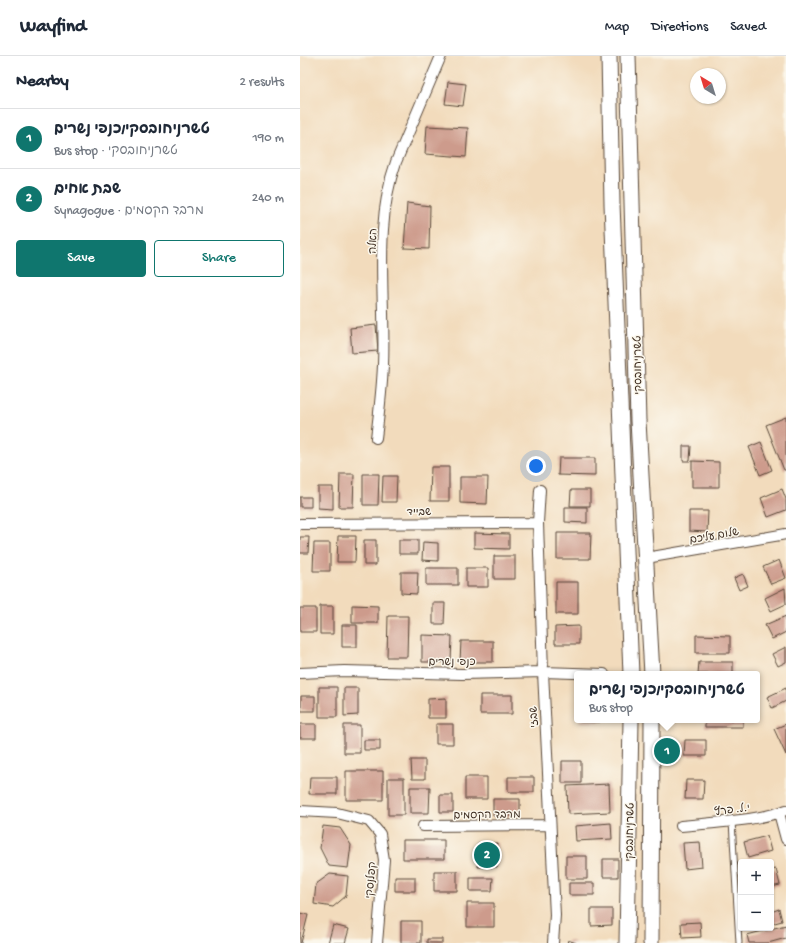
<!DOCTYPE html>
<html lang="en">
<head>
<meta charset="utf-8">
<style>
  body { margin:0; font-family:"Gochi Hand","Playpen Sans Hebrew",sans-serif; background:#f2f2f3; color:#1f2937 }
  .controls { position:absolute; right:12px; bottom:12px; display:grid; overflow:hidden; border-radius:4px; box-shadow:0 1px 3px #0004 }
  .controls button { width:36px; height:36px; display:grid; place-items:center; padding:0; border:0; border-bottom:1px solid #e0e1e3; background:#fff; color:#1f2937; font:20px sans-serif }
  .compass { position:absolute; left:390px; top:12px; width:36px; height:36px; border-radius:50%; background:#fff; box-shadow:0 1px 3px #0004; rotate:322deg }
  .you { position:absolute; left:236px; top:410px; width:14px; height:14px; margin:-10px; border:3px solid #fff; border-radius:50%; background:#1a73e8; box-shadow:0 0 0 6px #1a73e833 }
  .badge { display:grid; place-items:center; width:26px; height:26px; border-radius:50%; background:#0f766e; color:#fff; font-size:13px; font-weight:700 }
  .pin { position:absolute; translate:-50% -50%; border:2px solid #fff; box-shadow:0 1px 4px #0006 }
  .popup { position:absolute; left:274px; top:615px; width:186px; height:52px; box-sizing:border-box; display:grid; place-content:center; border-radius:4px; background:#fff; filter:drop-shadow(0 1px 3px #0005); font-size:13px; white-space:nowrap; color:#747a83 }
  .popup b { font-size:15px; color:#1f2937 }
  .popup::after { content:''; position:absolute; left:50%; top:100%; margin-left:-8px; border:8px solid transparent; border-top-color:#fff }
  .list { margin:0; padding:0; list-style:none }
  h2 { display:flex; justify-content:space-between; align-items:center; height:52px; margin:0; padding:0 16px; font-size:17px }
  h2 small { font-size:13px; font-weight:400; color:#747a83 }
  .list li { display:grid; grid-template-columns:26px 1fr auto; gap:12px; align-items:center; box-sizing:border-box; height:60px; padding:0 16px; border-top:1px solid #e0e1e3 }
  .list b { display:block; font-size:15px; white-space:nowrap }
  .list p { margin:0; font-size:13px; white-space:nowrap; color:#747a83 }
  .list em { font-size:13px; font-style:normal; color:#747a83 }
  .actions { display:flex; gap:8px; padding:12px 16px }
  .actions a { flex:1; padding:9px 0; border:1px solid #0f766e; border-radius:4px; text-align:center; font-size:14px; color:#0f766e }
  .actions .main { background:#0f766e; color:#fff }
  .map { position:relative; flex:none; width:486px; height:887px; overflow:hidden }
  header { display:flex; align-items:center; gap:24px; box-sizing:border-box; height:56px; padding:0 20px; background:#fff; border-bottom:1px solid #e0e1e3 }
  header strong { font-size:19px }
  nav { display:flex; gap:22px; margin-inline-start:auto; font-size:14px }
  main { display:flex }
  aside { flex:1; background:#fff }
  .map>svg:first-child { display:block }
  .building { fill:#cd9b8c }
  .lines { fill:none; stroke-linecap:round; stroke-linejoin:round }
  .service-casing { stroke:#564536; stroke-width:7 }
  .minor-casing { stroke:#564536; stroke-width:12 }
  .primary-casing { stroke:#564536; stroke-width:17 }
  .service { stroke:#fff; stroke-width:5 }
  .minor { stroke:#fff; stroke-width:10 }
  .primary { stroke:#fff; stroke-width:15 }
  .labels { text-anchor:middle; stroke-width:3; stroke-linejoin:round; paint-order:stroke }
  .street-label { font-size:11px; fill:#3b2a1e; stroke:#fbf7ec }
</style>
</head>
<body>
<header>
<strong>Wayfind</strong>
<nav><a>Map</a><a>Directions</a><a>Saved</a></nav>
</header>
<main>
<aside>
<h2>Nearby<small>2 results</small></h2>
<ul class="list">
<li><span class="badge">1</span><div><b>טשרניחובסקי/כנפי נשרים</b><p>Bus stop · טשרניחובסקי</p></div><em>190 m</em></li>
<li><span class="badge">2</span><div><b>שבת אחים</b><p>Synagogue · מרבד הקסמים</p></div><em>240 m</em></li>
</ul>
<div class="actions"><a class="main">Save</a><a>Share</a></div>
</aside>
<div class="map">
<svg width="486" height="887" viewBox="0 0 486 887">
  <rect width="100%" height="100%" fill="#fbf7ec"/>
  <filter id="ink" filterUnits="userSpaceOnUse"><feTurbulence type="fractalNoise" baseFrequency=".025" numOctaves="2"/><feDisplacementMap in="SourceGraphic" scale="8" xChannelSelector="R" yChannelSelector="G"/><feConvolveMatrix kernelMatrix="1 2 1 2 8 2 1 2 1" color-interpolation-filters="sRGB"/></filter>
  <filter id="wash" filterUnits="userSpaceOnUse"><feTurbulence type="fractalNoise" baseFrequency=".012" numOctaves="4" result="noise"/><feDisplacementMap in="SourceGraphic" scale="16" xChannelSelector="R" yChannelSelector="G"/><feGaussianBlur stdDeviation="0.9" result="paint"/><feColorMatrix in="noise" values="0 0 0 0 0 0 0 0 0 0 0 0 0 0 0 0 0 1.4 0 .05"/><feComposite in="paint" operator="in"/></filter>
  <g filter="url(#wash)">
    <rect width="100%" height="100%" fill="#f2dbbc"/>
    <g id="blocks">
      <path class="building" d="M148,26L166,28L163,50L145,48Z
        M127,70L168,72L166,101L125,98Z
        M107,147L130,150L129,193L104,192Z
        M76,269L78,295L52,297L50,272Z
        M486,361V414H484L466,369Z
        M461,386L472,414L460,419L449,391Z
        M383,390H391L390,405H383Z
        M259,402H295V420L258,419Z
        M392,405L419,406V431H392Z
        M131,411H149V445H130Z
        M40,418H54L53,451H39Z
        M63,418H79L78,449H63Z
        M83,420H97L96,446H82Z
        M160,421H188L187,448L160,447Z
        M18,431H33V453L18,452Z
        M482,433L486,443V454L468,461L461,442Z
        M271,434H290V450H270Z
        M0,441H11V451H0Z
        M265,451H287V467L265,466Z
        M389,455H408L407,476L389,475Z
        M174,477L209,478V493L174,492Z
        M257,477H291L290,503H257Z
        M38,480H56L55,506H37Z
        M0,481H9L8,497H0Z
        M64,484H76V509H64Z
        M99,484H118V498H99Z
        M123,486L138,487V505L122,504Z
        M14,487H30V515H13Z
        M194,500H215V523H194Z
        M479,504L486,522L471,528L463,511Z
        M126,512H158V529H126Z
        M166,512H188V531H166Z
        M101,516H118L117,538L101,537Z
        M443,518L448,530L439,534L434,522Z
        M256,526H278V558H256Z
        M485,532L486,548L471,555L465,542Z
        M133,547H145L144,568H133Z
        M52,549L78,550V567H52Z
        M20,550H33V578H20Z
        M0,552H16V576H0Z
        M88,560H108L107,601H87Z
        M486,560V576L472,583L465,569Z
        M42,569H57V591H42Z
        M279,570V588H255V571Z
        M122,579L152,580L151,606H122Z
        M396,579L430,580V597H396Z
        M161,585H193V606H160Z
        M486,591V606L478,610L472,598Z
        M399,606H433V618H398Z
        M19,631H37V661H19Z
        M44,632H58V659L44,660Z
        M486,632V645L472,652L467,641Z
        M180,639H212V658H180Z
        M1,640H15V655H1Z
        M146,642V662H128V643Z
        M280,664H300V666H280Z
        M405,664H443V671H405Z
        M0,668H16V682H0Z
        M136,668H153V688H136Z
        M486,668V699L474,673Z
        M44,669H60V697H44Z
        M64,684H80V694H64Z
        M385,684H406V700H384Z
        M111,704H125V723H112Z
        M262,705H281V727H262Z
        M46,715H83V744H46Z
        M10,721H37V738H9Z
        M165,721H187V743H165Z
        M208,721H234V736H208Z
        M88,722H104V759H88Z
        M386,724H404L403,743H385Z
        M309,728L310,756L268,758L267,730Z
        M110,731H130L129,757H110Z
        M140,739H153V756H140Z
        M193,743H220V760H193Z
        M311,767L312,783L276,785L275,770Z
        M23,770L40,772L51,789L48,812L29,810L20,792Z
        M467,780L471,795L448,802L444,786Z
        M103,784H144V803H103Z
        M400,786L402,811L385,813L383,787Z
        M178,787H197V811H178Z
        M266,800H287V823H266Z
        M303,803H318V821H303Z
        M476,813L480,829L471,831V814Z
        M134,815H157V835H134Z
        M30,818L48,820L46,840L33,851L14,848L16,828Z
        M95,821H115V835H95Z
        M170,822H193L192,835H170Z
        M269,827H294V839H269Z
        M167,847H194V871H167Z
        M291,853H312V869L291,870Z
        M479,853L482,865L471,868V856Z
        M0,857L8,859L1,887H0Z
        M101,865H121V887H101Z
        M400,866L401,881L382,882L381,867Z
        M33,869L49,873L45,887H28Z
        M486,869V882L468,887H449L447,879Z
        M127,883H142V887H127Z
        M268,884L276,887H267Z"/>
    </g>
  </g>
  <g filter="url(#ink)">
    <use href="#blocks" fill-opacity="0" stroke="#564536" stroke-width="1"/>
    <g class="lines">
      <g class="service-casing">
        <path id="service" d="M432,765L439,887"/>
      </g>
      <g class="minor-casing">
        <path id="minor" d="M76,382C79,358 82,333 83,309C86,242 73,170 96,106L141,0
          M240,434L238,467L243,616L255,859L253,887
          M0,468L238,467
          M346,502L486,478
          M0,617L44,615L162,618L243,616L304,618
          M0,755L37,757L69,765L80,778L84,804L77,887
          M479,757L486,783
          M123,770L250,769
          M381,770C404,768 427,766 449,763C462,761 474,759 486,754"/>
      </g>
      <g class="primary-casing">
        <path id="primary" d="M309,0L312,148L331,618
          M328,0L338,365L352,618
          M327,887L331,664
          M351,887L352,664"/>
      </g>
      <use href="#service" class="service"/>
      <use href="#minor" class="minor"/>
      <use href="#primary" class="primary"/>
    </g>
  </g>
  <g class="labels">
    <g class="street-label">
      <text transform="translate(72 185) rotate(-88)" y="4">האלה</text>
      <text transform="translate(337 309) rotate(-91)" y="4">טשרניחובסקי</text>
      <text x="119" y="459">שב''ד</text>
      <text transform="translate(414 479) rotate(-10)" y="4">שלום עליכם</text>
      <text x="152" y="609">כנפי נשרים</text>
      <text transform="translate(233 661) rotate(-93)" y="4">שבזי</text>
      <text transform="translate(432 753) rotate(-7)" y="4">י.ל. פרץ</text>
      <text transform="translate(187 758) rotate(-1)" y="4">מרבד הקסמים</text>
      <text transform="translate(329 776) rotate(-89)" y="4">טשרניחובסקי</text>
      <text transform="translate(70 824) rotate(-85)" y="4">קפלנסקי</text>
    </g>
  </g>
</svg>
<div class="controls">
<button>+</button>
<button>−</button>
</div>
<svg class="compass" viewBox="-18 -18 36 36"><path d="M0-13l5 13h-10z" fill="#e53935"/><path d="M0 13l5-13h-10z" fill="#747a83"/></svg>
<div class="you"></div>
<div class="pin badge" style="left:367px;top:695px">1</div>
<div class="popup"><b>טשרניחובסקי/כנפי נשרים</b>Bus stop</div>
<div class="pin badge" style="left:187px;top:799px">2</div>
</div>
</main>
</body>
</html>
